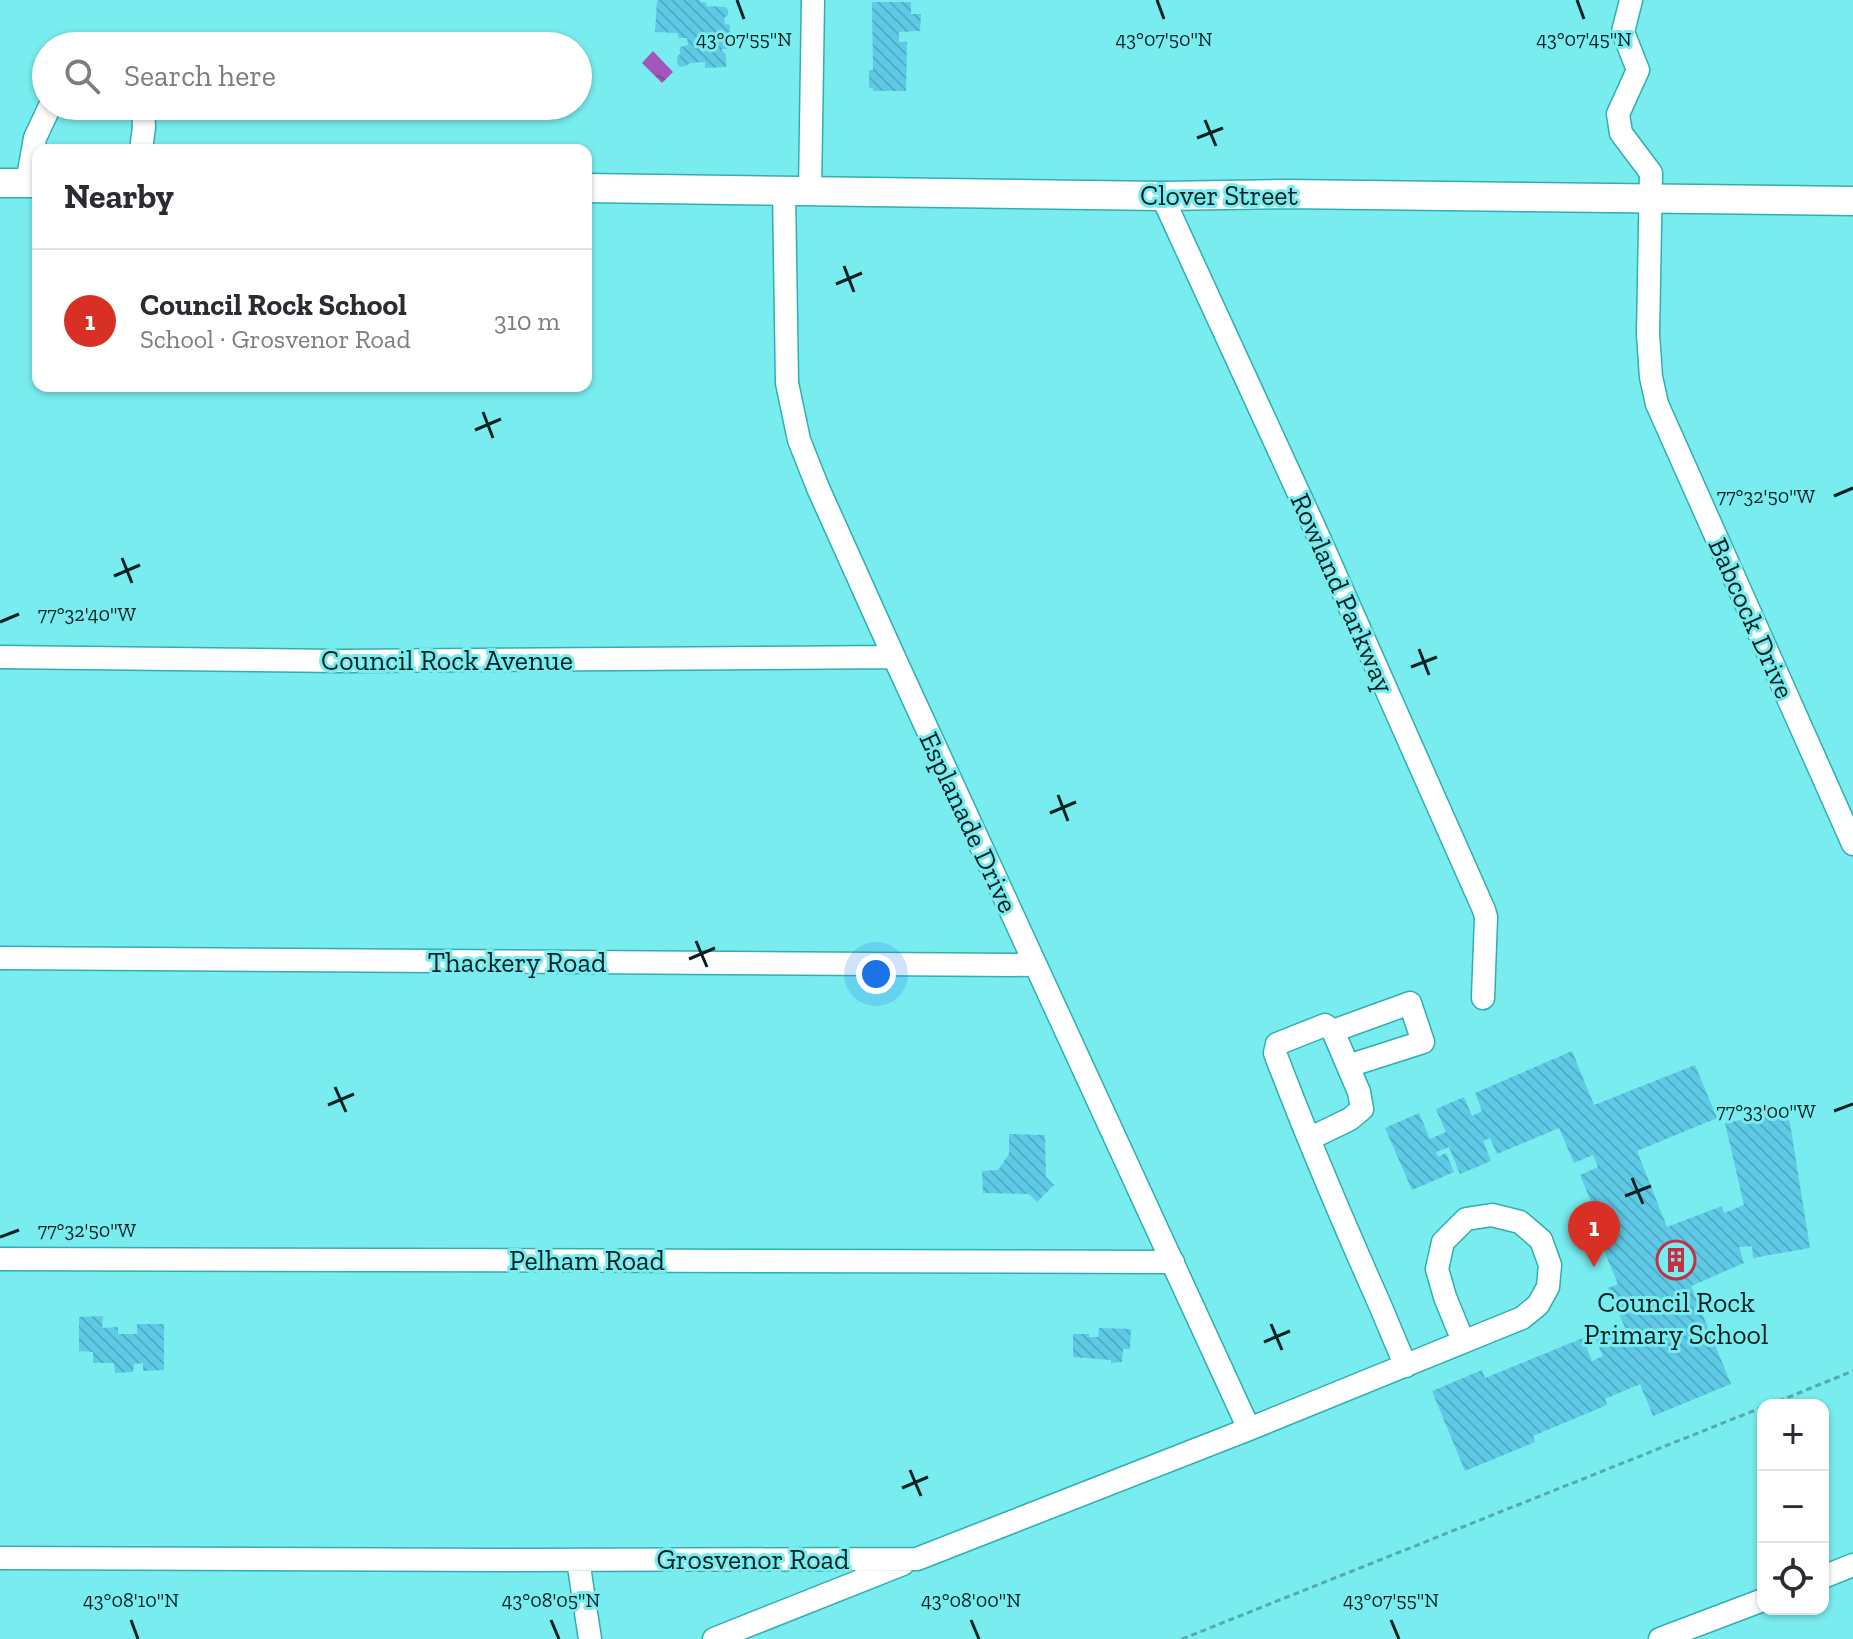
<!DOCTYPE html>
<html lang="en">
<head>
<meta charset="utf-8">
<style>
  body { margin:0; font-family:"Zilla Slab",serif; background:#f7f7f7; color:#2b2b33 }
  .controls { position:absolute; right:24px; bottom:24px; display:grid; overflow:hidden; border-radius:16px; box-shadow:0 2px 6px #0004 }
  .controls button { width:72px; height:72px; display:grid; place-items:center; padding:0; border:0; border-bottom:2px solid #e1e1e2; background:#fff; color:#2b2b33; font:40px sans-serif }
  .you { position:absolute; left:876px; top:974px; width:28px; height:28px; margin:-20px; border:6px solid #fff; border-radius:50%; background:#1a73e8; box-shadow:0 0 0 12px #1a73e833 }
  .badge { display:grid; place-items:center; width:52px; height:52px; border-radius:50%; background:#d93025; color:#fff; font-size:26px; font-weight:700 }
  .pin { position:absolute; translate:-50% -66px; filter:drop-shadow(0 2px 4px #0008) }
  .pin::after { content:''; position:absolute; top:42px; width:28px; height:24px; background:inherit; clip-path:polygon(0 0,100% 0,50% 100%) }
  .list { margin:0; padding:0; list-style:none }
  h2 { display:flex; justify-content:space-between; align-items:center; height:104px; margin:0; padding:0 32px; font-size:34px }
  h2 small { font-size:26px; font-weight:400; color:#7c7c81 }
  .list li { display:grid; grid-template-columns:52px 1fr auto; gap:24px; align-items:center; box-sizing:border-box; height:144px; padding:0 32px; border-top:2px solid #e1e1e2 }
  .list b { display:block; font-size:30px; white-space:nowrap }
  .list p { margin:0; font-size:26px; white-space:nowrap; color:#7c7c81 }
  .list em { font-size:26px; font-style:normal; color:#7c7c81 }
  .icon { flex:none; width:44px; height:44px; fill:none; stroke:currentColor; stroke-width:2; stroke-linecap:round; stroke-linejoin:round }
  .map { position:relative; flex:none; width:1853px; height:1639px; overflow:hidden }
  .search { position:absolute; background:#fff; box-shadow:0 2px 6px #0004; left:32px; top:32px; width:560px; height:88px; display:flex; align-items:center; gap:20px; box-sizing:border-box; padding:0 28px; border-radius:44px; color:#7c7c81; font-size:30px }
  .panel { position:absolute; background:#fff; box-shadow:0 2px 6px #0004; left:32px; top:144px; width:560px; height:248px; border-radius:16px }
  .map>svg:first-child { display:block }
  .water { fill:url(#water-ripples) }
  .building { fill:url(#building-back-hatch) }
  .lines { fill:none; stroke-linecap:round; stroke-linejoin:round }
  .minor-casing { stroke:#30aeb2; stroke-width:25 }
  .major-casing { stroke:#30aeb2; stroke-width:31 }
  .path { stroke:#54abad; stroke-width:3; stroke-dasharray:6 4; stroke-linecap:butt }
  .minor { stroke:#fff; stroke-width:22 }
  .major { stroke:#fff; stroke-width:28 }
  .ticks { fill:none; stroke:#062121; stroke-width:3 }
  .labels { text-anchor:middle; stroke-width:6; stroke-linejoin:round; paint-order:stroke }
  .street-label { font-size:28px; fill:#062121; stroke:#78ecef }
  .poi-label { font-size:28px; fill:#062121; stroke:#78ecef }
  .ticks-label { font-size:20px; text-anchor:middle; fill:#062121; stroke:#78ecef; stroke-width:6; stroke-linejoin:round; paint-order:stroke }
</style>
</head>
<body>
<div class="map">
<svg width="1853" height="1639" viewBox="0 0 1853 1639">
  <defs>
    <pattern id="water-ripples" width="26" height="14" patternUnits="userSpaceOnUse" patternTransform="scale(2)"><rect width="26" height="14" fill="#a356ba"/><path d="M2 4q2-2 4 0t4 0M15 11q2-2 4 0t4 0" fill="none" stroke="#834797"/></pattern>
    <pattern id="building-back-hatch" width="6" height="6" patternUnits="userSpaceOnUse" patternTransform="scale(2)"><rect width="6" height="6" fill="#5fcae6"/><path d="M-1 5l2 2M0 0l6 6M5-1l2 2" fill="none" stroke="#51adc5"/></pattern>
  </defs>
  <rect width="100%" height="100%" fill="#78ecef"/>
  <path class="water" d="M653,51L673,72L662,83L642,63Z"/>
  <path class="building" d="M657,0H700V2L707,3L706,6L725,7L728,10V15L724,18L725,24L730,25V49H722V51L726,55V67L705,68V62L690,63L686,66L680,67L677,63V57L680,54V47L688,45L687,38H679L677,33L655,32Z
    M872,2H911V14H921L920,31L899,32V42H907L906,91H873V88H869V70H873Z
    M1572,1051L1594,1105L1695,1065L1717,1118L1637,1151L1667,1227L1722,1206L1724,1213L1744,1205L1725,1123L1788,1111L1810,1248L1753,1258L1752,1246L1739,1247L1744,1263L1691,1286L1731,1384L1653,1416L1640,1384L1605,1399L1607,1405L1533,1436L1535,1442L1465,1471L1432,1391L1482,1370L1485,1378L1583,1338L1592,1361L1603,1356L1596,1340L1625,1328L1608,1288L1618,1284L1599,1238L1605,1235L1580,1175L1598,1167L1593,1155L1574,1163L1559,1128L1497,1154L1490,1138L1483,1141L1491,1161L1460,1174L1449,1147L1436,1152L1438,1157L1446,1153L1454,1172L1412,1190L1385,1128L1419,1113L1430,1139L1446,1132L1436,1109L1464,1097L1472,1116L1482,1111L1475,1093Z
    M1009,1134L1045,1135L1046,1177L1054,1185L1037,1202L1029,1194L983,1193L982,1171L998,1170L1009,1154Z
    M103,1316L102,1328L118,1327V1334H137V1324H164V1370L143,1371V1363L134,1364L133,1372L115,1373L114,1363H93V1352L79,1351V1317Z
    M1099,1328L1131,1329L1130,1349H1123L1122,1362L1111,1363V1360L1073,1357V1334H1089V1337H1098Z"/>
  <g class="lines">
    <g class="minor-casing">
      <path id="minor" d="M1631,0L1623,32L1638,70L1618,114L1621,133L1651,173L1648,334L1651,377L1657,404L1853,844
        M141,150L144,127L143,106
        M27,183L35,138L50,106
        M784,191L787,383L799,440L818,488L894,657L1249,1429
        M810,191L813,0
        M1162,196L1316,531L1484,910L1486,917L1483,998
        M0,657L341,661L894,657
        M0,958L1035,965
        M1333,1031L1410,1003L1423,1042L1348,1066
        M1309,1139L1350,1119L1362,1109L1359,1092L1333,1031L1325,1025L1277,1044L1275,1053C1305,1132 1338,1210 1372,1287C1384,1313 1394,1340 1406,1366
        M0,1259L1173,1262
        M0,1558L508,1560L917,1559L1249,1429L1522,1318L1538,1305L1548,1287L1550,1265L1541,1240L1520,1222L1492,1215L1466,1219L1443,1242L1437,1269L1445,1297L1463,1341
        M578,1560L590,1639
        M1823,1577L1853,1565
        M714,1639L903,1564
        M1660,1639L1763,1600"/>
    </g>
    <g class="major-casing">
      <path id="major" d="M0,183H38
        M586,188L1162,196L1285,194L1853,201"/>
    </g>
    <path class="path" d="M1769,1405L1853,1371
      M1182,1639L1763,1407"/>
    <use href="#minor" class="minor"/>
    <use href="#major" class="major"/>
  </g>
  <path class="ticks" d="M737,0L744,19M1157,0L1164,19M1577,0L1584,19M1205,120L1216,146M1197,138L1223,128M844,266L854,292M836,284L862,273M483,412L493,438M475,430L501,419M1834,496L1853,488M122,558L132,583M114,576L140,565M0,622L19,614M1419,649L1429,675M1411,667L1437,657M1058,795L1068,821M1050,813L1076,802M696,941L707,967M689,959L715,948M335,1087L346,1112M328,1105L354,1094M1834,1111L1853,1104M1632,1178L1643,1204M1625,1196L1651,1186M0,1237L19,1230M1271,1324L1282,1350M1264,1342L1290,1331M910,1470L921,1496M902,1488L928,1477M131,1620L138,1639M551,1620L559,1639M971,1620L979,1639M1391,1620L1399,1639"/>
  <defs>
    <g id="building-ring" transform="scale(2)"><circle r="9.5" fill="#78ecef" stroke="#c23146" stroke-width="1.5"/><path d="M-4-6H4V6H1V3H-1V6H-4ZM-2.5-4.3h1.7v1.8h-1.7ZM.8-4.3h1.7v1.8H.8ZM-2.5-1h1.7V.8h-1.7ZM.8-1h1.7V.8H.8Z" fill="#c23146"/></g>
  </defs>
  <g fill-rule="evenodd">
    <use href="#building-ring" x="1676" y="1260"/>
  </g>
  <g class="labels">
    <g class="street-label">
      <text x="1219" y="205">Clover Street</text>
      <text transform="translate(1343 593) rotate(66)" y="10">Rowland Parkway</text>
      <text transform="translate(1752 618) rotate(66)" y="10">Babcock Drive</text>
      <text x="447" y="670">Council Rock Avenue</text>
      <text transform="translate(969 822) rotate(65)" y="10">Esplanade Drive</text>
      <text x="517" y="972">Thackery Road</text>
      <text x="587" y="1270">Pelham Road</text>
      <text x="753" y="1569">Grosvenor Road</text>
    </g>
    <g class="poi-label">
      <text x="1676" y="1312">Council Rock<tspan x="1676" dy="32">Primary School</tspan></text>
    </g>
  </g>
  <g class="ticks-label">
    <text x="744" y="46">43°07'55"N</text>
    <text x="1164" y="46">43°07'50"N</text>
    <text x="1584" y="46">43°07'45"N</text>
    <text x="1766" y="503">77°32'50"W</text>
    <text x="87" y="621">77°32'40"W</text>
    <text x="1766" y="1118">77°33'00"W</text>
    <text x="87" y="1237">77°32'50"W</text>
    <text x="131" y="1607">43°08'10"N</text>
    <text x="551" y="1607">43°08'05"N</text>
    <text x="971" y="1607">43°08'00"N</text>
    <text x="1391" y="1607">43°07'55"N</text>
  </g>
</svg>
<div class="controls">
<button>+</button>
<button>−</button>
<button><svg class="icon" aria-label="locate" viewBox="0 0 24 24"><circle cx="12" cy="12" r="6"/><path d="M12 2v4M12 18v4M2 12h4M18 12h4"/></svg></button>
</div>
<div class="you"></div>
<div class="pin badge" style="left:1594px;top:1267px">1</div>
<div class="search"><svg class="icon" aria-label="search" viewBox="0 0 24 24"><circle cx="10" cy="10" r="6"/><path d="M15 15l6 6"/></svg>Search here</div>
<section class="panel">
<h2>Nearby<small></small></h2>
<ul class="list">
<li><span class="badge">1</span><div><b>Council Rock School</b><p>School · Grosvenor Road</p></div><em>310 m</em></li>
</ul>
</section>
</div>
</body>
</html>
